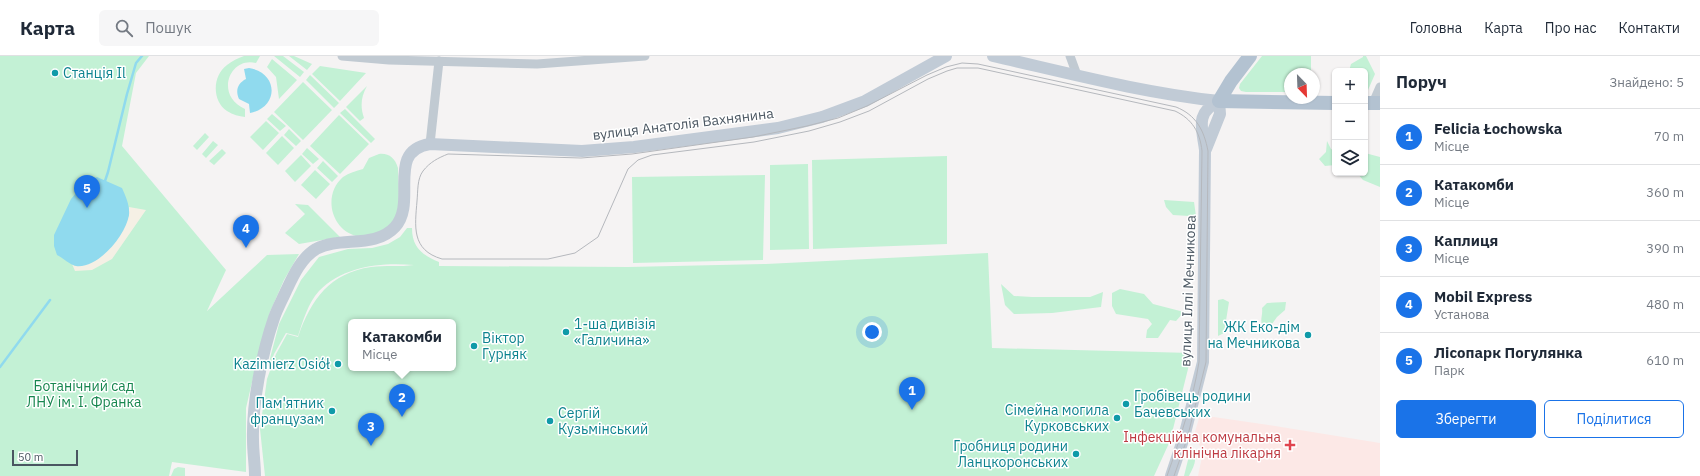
<!DOCTYPE html>
<html lang="uk">
<head>
<meta charset="utf-8">
<style>
  body { margin:0; font-family:"IBM Plex Sans",sans-serif; background:#f6f6f7; color:#1f2937 }
  .controls { position:absolute; right:12px; top:12px; display:grid; overflow:hidden; border-radius:6px; box-shadow:0 1px 3px #0004 }
  .controls button { width:36px; height:36px; display:grid; place-items:center; padding:0; border:0; border-bottom:1px solid #e0e1e3; background:#fff; color:#1f2937; font:20px sans-serif }
  .compass { position:absolute; left:1284px; top:12px; width:36px; height:36px; border-radius:50%; background:#fff; box-shadow:0 1px 3px #0004; rotate:157deg }
  .scale { position:absolute; left:12px; bottom:10px; width:66px; box-sizing:border-box; padding-left:4px; border:2px solid #4a5661; border-top:0; font-size:11px; line-height:14px; white-space:nowrap; color:#4a5661; -webkit-text-stroke:3px #fff; paint-order:stroke }
  .you { position:absolute; left:872px; top:276px; width:14px; height:14px; margin:-10px; border:3px solid #fff; border-radius:50%; background:#1a73e8; box-shadow:0 0 0 6px #1a73e833 }
  .badge { display:grid; place-items:center; width:26px; height:26px; border-radius:50%; background:#1a73e8; color:#fff; font-size:13px; font-weight:700 }
  .pin { position:absolute; translate:-50% -33px; filter:drop-shadow(0 1px 2px #0008) }
  .pin::after { content:''; position:absolute; top:21px; width:14px; height:12px; background:inherit; clip-path:polygon(0 0,100% 0,50% 100%) }
  .popup { position:absolute; left:348px; top:263px; width:108px; height:52px; box-sizing:border-box; display:grid; place-content:center; border-radius:6px; background:#fff; filter:drop-shadow(0 1px 3px #0005); font-size:13px; white-space:nowrap; color:#747a83 }
  .popup b { font-size:15px; color:#1f2937 }
  .popup::after { content:''; position:absolute; left:50%; top:100%; margin-left:-8px; border:8px solid transparent; border-top-color:#fff }
  .list { margin:0; padding:0; list-style:none }
  h2 { display:flex; justify-content:space-between; align-items:center; height:52px; margin:0; padding:0 16px; font-size:17px }
  h2 small { font-size:13px; font-weight:400; color:#747a83 }
  .list li { display:grid; grid-template-columns:26px 1fr auto; gap:12px; align-items:center; box-sizing:border-box; height:56px; padding:0 16px; border-top:1px solid #e0e1e3 }
  .list b { display:block; font-size:15px; white-space:nowrap }
  .list p { margin:0; font-size:13px; white-space:nowrap; color:#747a83 }
  .list em { font-size:13px; font-style:normal; color:#747a83 }
  .actions { display:flex; gap:8px; padding:12px 16px }
  .actions a { flex:1; padding:9px 0; border:1px solid #1a73e8; border-radius:6px; text-align:center; font-size:14px; color:#1a73e8 }
  .actions .main { background:#1a73e8; color:#fff }
  .icon { flex:none; width:22px; height:22px; fill:none; stroke:currentColor; stroke-width:2; stroke-linecap:round; stroke-linejoin:round }
  .map { position:relative; flex:none; width:1380px; height:420px; overflow:hidden }
  header { display:flex; align-items:center; gap:24px; box-sizing:border-box; height:56px; padding:0 20px; background:#fff; border-bottom:1px solid #e0e1e3 }
  header strong { font-size:19px }
  nav { display:flex; gap:22px; margin-inline-start:auto; font-size:14px }
  .search { width:280px; height:36px; background:#f6f6f7; display:flex; align-items:center; gap:10px; box-sizing:border-box; padding:0 14px; border-radius:6px; color:#747a83; font-size:15px }
  main { display:flex }
  aside { flex:1; background:#fff }
  .map>svg:first-child { display:block }
  .medical { fill:#fce8e6 }
  .green { fill:#c3f1d5; fill-rule:evenodd }
  .sand { fill:#f5f0e5 }
  .water { fill:#90daee }
  .lines { fill:none; stroke-linecap:round; stroke-linejoin:round }
  .stream { stroke:#90daee; stroke-width:2.5 }
  .street { stroke:#c1cad2; stroke-width:9 }
  .secondary { stroke:#c1cbd6; stroke-width:12 }
  .primary { stroke:#b3c2d1; stroke-width:14 }
  .tram { stroke:#b5b8bd; stroke-width:1 }
  .culture-dot { fill:#0f9aa8; stroke:#fff; stroke-width:1.5 }
  .health-dot { fill:#e0444e; stroke:#fff; stroke-width:1.5 }
  .labels { text-anchor:middle; stroke-width:3; stroke-linejoin:round; paint-order:stroke }
  .culture-label { font-size:14px; fill:#0d838f; stroke:#fff; text-anchor:start }
  .street-label { font-size:14px; fill:#4a5661; stroke:#fff }
  .park-label { font-size:14px; fill:#17864f; stroke:#fff }
  .health-label { font-size:14px; fill:#be3a42; stroke:#fff; text-anchor:end }
</style>
</head>
<body>
<header>
<strong>Карта</strong>
<div class="search"><svg class="icon" aria-label="search" viewBox="0 0 24 24"><circle cx="10" cy="10" r="6"/><path d="M15 15l6 6"/></svg>Пошук</div>
<nav><a>Головна</a><a>Карта</a><a>Про нас</a><a>Контакти</a></nav>
</header>
<main>
<div class="map">
<svg width="1380" height="420" viewBox="0 0 1380 420">
  <rect width="100%" height="100%" fill="#f5f3f3"/>
  <path class="medical" d="M1200,359L1275,370L1380,387V420H1198L1203,396L1194,379Z"/>
  <path class="green" d="M0,0H149L136,17L122,90L226,214L207,255L267,199L299,198L284,224L270,256L259,296L246,352V416L172,406L169,420H0Z
    M244,0H260L256,7C230,0 214,39 245,53V61C239,60 233,59 227,55C212,45 212,20 227,9C232,5 238,2 244,0Z
    M274,0H283L304,16L300,21Z
    M289,0H294L312,8L307,14Z
    M1262,0H1311V18H1290V36H1246L1241,35L1239,32L1240,28Z
    M1363,0H1366L1375,18L1368,34H1365V15H1349L1351,8L1363,1Z
    M272,3L297,24L279,43L276,21L267,11Z
    M320,10L366,17L340,45L312,18Z
    M310,19L339,47L334,52L306,24Z
    M303,26L332,54L303,84L274,56Z
    M367,30C361,41 360,50 364,62L360,65L346,51Z
    M345,53L375,83L371,87L340,57Z
    M272,58L286,70L280,75L267,63Z
    M339,59L369,88L340,118L310,90Z
    M266,65L279,77L263,94L250,81Z
    M289,73L301,85L296,90L284,79Z
    M205,77L209,81L197,94L193,90Z
    M282,80L294,92L278,109L266,97Z
    M213,85L218,89L206,102L202,98Z
    M1327,85L1331,93L1335,95V109L1325,110L1319,103L1326,96Z
    M307,92L319,103L313,108L302,98Z
    M222,93L226,97L214,109L209,105Z
    M1365,97L1380,101V131L1363,124L1357,117H1365Z
    M379,98C389,97 395,102 398,112C398,125 402,154 393,166C387,174 378,179 368,179C364,180 359,181 356,180C330,173 323,138 343,121C349,117 356,115 363,113L369,102Z
    M301,99L311,110L295,126L285,115Z
    M947,100V188L813,193L812,104Z
    M323,105L338,120L332,126L317,112Z
    M808,108L809,193L770,194V109Z
    M315,114L330,128L316,143L301,129Z
    M765,119L763,204L633,207L632,121Z
    M1164,144L1194,146L1196,160L1190,167L1189,160L1173,159L1166,151Z
    M295,148L308,149L340,181L299,188L285,177L305,158Z
    M407,172H412C412,191 422,199 439,206V210L628,211L766,208L988,197L992,292L1192,297L1170,385L1154,420H265L260,373L267,323L276,298L287,278L298,281C311,243 330,217 371,211C385,209 400,211 414,209C382,206 343,210 319,235C308,247 303,265 298,280L286,277L274,298L270,310H268L279,268L301,224L319,201L348,193L372,192L388,188L400,181ZM351,266H453V312H351Z
    M1001,228L1014,240L1032,241H1090L1103,236L1101,251L1052,257L1014,258L1005,249Z
    M1120,233L1144,238L1153,248L1184,256L1176,265L1170,264L1158,282H1146L1147,274L1152,268L1148,263L1116,258L1112,250V237Z
    M1223,243L1229,246L1224,277L1218,280V244Z
    M1286,246L1285,254L1277,261L1272,268L1262,269C1260,263 1263,259 1262,252L1267,247Z
    M1193,395C1198,404 1193,412 1189,420H1184L1188,404Z
    M178,411L185,412V420H171L174,413Z"/>
  <path class="sand" d="M129,151L146,154L112,203L92,214L75,215L72,208L75,210L129,160Z"/>
  <path class="water" d="M249,12C279,17 279,51 250,57L249,48L239,43C235,34 238,27 246,23L244,13Z
    M97,121L122,132C126,141 130,150 129,159C126,179 98,213 76,210C70,209 63,202 57,199L54,190V179L71,143L84,128Z"/>
  <g class="lines">
    <path class="stream" d="M104,128L108,116L127,38L136,7L142,0
      M0,311L50,244"/>
    <path class="street" d="M342,0L389,4L537,8L645,0
      M1070,0L1077,19
      M1373,47L1380,31
      M430,88L439,5"/>
    <path class="secondary" d="M993,0C1068,17 1143,37 1219,45
      M1206,93L1220,58L1219,45
      M255,420C255,408 253,396 253,384C252,347 262,297 274,262C277,253 282,244 286,235C293,220 301,202 316,193C340,180 375,193 395,171C418,146 385,95 430,88L582,95L634,91L778,72L822,61L865,45L946,0
      M1171,420L1184,381L1203,306L1205,94C1202,71 1195,57 1219,45"/>
    <path class="primary" d="M1250,0L1231,25L1219,45L1335,47
      M1365,47H1380"/>
    <path class="tram" d="M1167,420C1180,383 1193,344 1199,306L1202,95C1200,76 1192,63 1175,55L978,12H957L947,15L928,23L869,55L840,66L809,75L754,86L652,99L638,104L628,113L598,181L575,197L548,203H442C411,194 415,170 417,145C418,135 417,123 423,115C430,106 438,102 448,98L581,102L632,98L753,81L807,70L838,62L867,50L927,19L946,11L962,7L978,8L1176,51C1196,59 1204,74 1208,95L1206,306L1187,383L1174,420"/>
  </g>
  <g class="culture-dot">
    <circle cx="55" cy="17" r="4"/>
    <circle cx="566" cy="276" r="4"/>
    <circle cx="1308" cy="279" r="4"/>
    <circle cx="474" cy="290" r="4"/>
    <circle cx="338" cy="308" r="4"/>
    <circle cx="1126" cy="348" r="4"/>
    <circle cx="332" cy="355" r="4"/>
    <circle cx="1117" cy="362" r="4"/>
    <circle cx="550" cy="365" r="4"/>
    <circle cx="1076" cy="398" r="4"/>
  </g>
  <path class="health-dot" d="M1288 383h4v4h4v4h-4v4h-4v-4h-4v-4h4z"/>
  <g class="labels">
    <g class="culture-label">
      <text x="63" y="22">Cтанція Il</text>
      <text x="574" y="273">1-ша дивізія<tspan x="574" dy="16">«Галичина»</tspan></text>
      <text x="1300" y="276" text-anchor="end">ЖК Еко-дім<tspan x="1300" dy="16">на Мечникова</tspan></text>
      <text x="482" y="287">Віктор<tspan x="482" dy="16">Гурняк</tspan></text>
      <text x="330" y="313" text-anchor="end">Kazimierz Osiół</text>
      <text x="1134" y="345">Гробівець родини<tspan x="1134" dy="16">Бачевських</tspan></text>
      <text x="324" y="352" text-anchor="end">Пам'ятник<tspan x="324" dy="16">французам</tspan></text>
      <text x="1109" y="359" text-anchor="end">Сімейна могила<tspan x="1109" dy="16">Курковських</tspan></text>
      <text x="558" y="362">Сергій<tspan x="558" dy="16">Кузьмінський</tspan></text>
      <text x="1068" y="395" text-anchor="end">Гробниця родини<tspan x="1068" dy="16">Ланцкоронських</tspan></text>
    </g>
    <g class="street-label">
      <text transform="translate(683 68) rotate(-7)" y="5">вулиця Анатолія Вахнянина</text>
      <text transform="translate(1188 235) rotate(-88)" y="5">вулиця Іллі Мечникова</text>
    </g>
    <g class="park-label">
      <text x="84" y="335">Ботанічний сад<tspan x="84" dy="16">ЛНУ ім. І. Франка</tspan></text>
    </g>
    <g class="health-label">
      <text x="1281" y="386">Інфекційна комунальна<tspan x="1281" dy="16">клінічна лікарня</tspan></text>
    </g>
  </g>
</svg>
<div class="controls">
<button>+</button>
<button>−</button>
<button><svg class="icon" aria-label="layers" viewBox="0 0 24 24"><path d="M12 4l9 5-9 5-9-5zM3 14l9 5 9-5"/></svg></button>
</div>
<svg class="compass" viewBox="-18 -18 36 36"><path d="M0-13l5 13h-10z" fill="#e53935"/><path d="M0 13l5-13h-10z" fill="#747a83"/></svg>
<div class="scale">50 m</div>
<div class="you"></div>
<div class="pin badge" style="left:912px;top:354px">1</div>
<div class="pin badge" style="left:402px;top:361px">2</div>
<div class="popup"><b>Катакомби</b>Місце</div>
<div class="pin badge" style="left:371px;top:390px">3</div>
<div class="pin badge" style="left:246px;top:192px">4</div>
<div class="pin badge" style="left:87px;top:152px">5</div>
</div>
<aside>
<h2>Поруч<small>Знайдено: 5</small></h2>
<ul class="list">
<li><span class="badge">1</span><div><b>Felicia Łochowska</b><p>Місце</p></div><em>70 m</em></li>
<li><span class="badge">2</span><div><b>Катакомби</b><p>Місце</p></div><em>360 m</em></li>
<li><span class="badge">3</span><div><b>Каплиця</b><p>Місце</p></div><em>390 m</em></li>
<li><span class="badge">4</span><div><b>Mobil Express</b><p>Установа</p></div><em>480 m</em></li>
<li><span class="badge">5</span><div><b>Лісопарк Погулянка</b><p>Парк</p></div><em>610 m</em></li>
</ul>
<div class="actions"><a class="main">Зберегти</a><a>Поділитися</a></div>
</aside>
</main>
</body>
</html>
